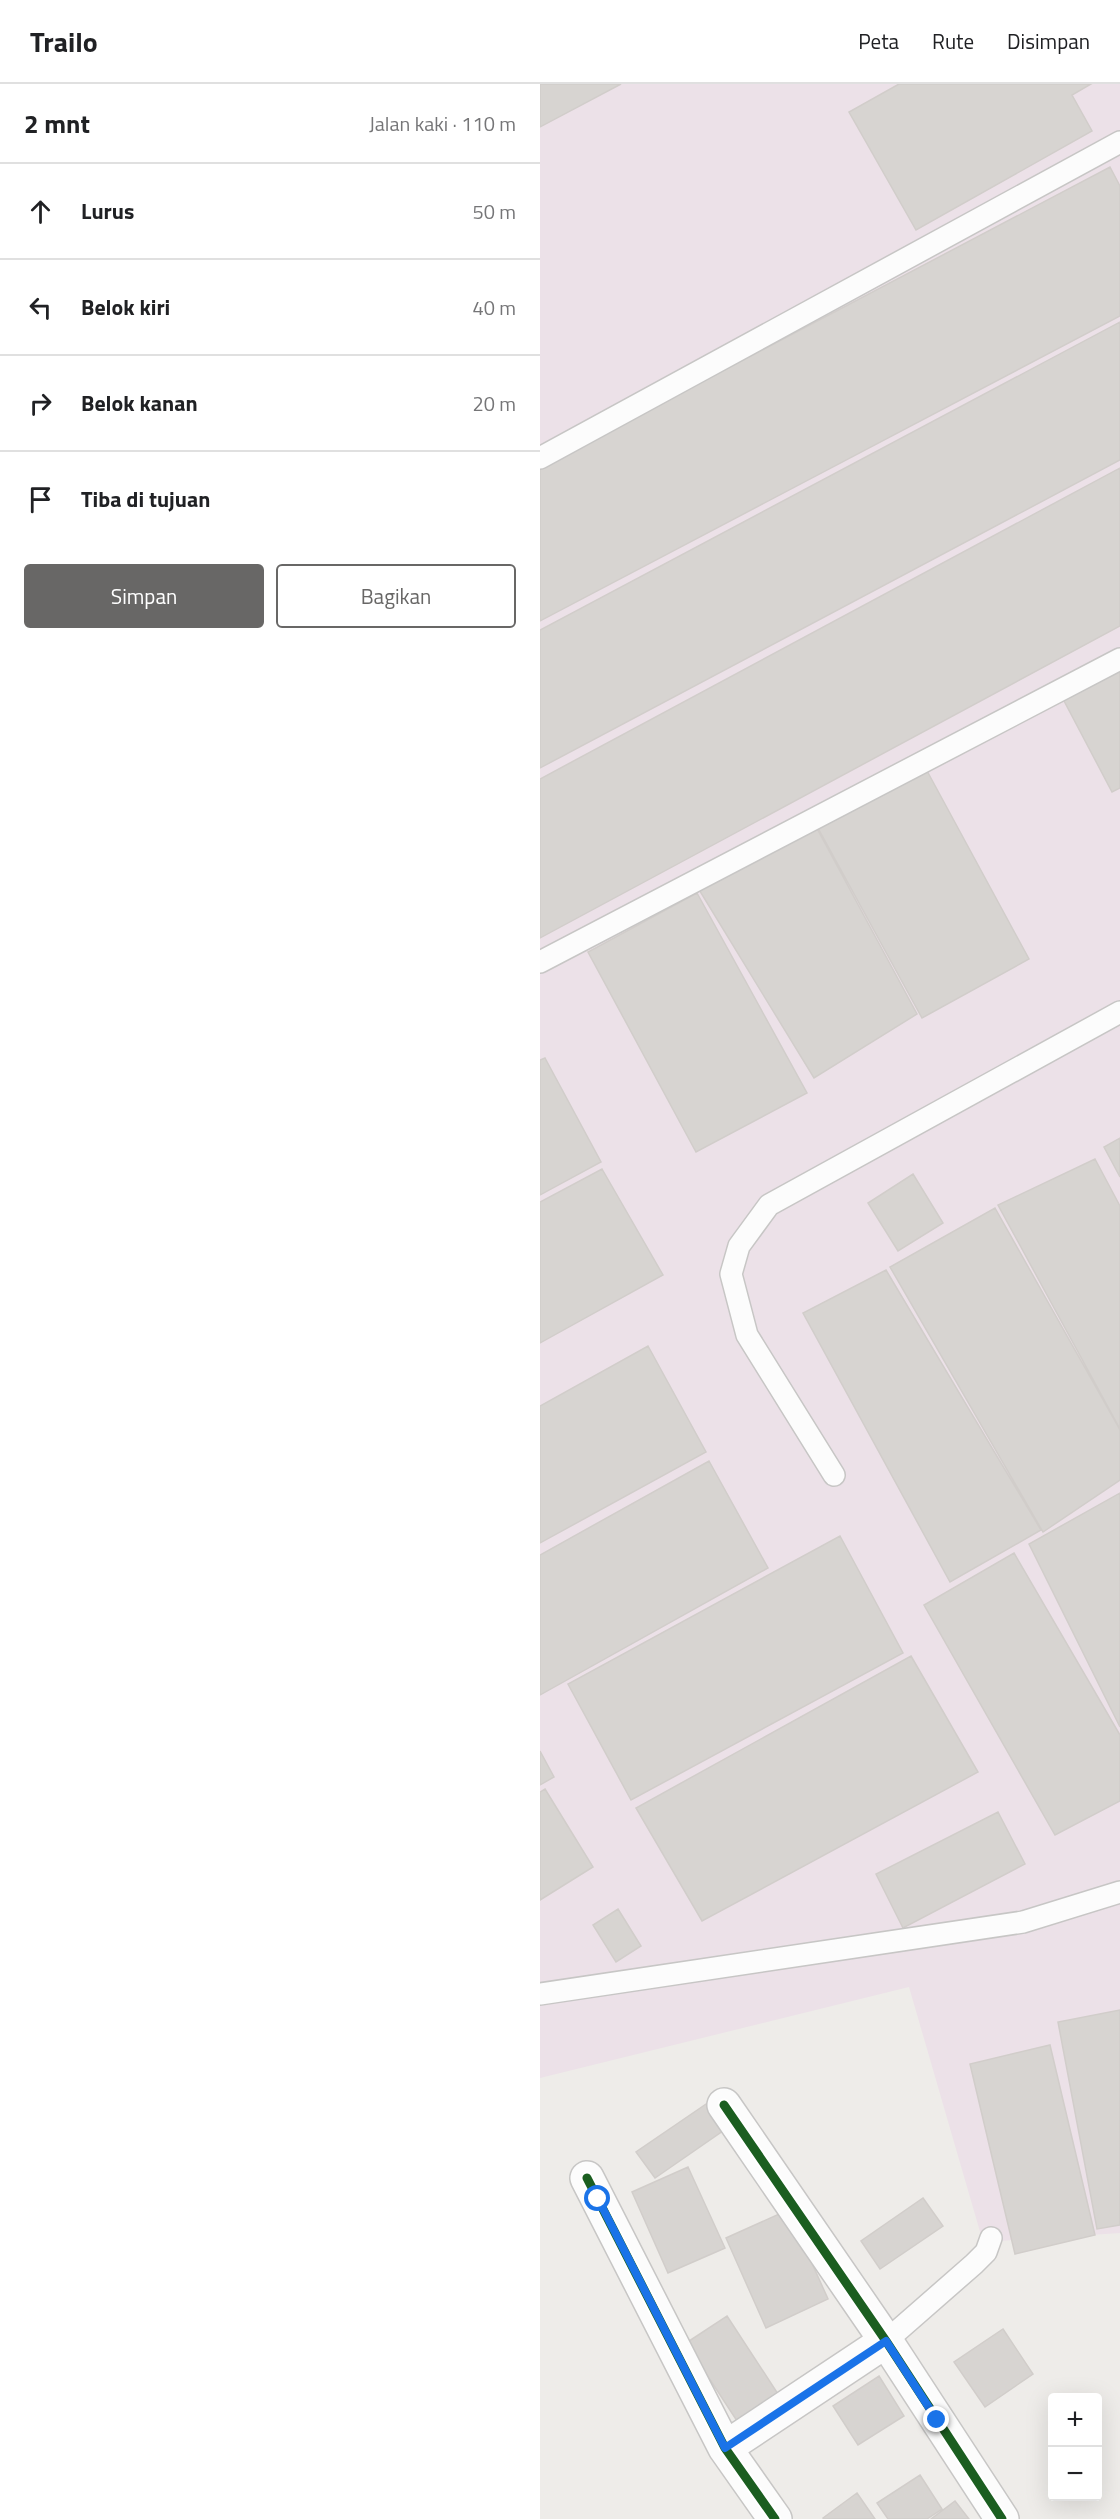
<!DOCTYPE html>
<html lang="id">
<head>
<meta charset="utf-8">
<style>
  body { margin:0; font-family:"Titillium Web",sans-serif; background:#f2f2f2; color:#202124 }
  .controls { position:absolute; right:18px; bottom:18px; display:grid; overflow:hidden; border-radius:6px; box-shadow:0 6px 24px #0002 }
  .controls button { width:54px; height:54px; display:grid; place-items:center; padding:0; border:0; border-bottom:2px solid #e0e0e0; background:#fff; color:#202124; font:30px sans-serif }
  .stop { position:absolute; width:18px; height:18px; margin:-14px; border:4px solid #1a73e8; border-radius:50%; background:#fff }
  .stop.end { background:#1a73e8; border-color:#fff; box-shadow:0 2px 6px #0008 }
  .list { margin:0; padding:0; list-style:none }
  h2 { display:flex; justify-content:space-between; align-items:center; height:78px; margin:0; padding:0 24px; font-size:26px }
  h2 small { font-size:20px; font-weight:400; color:#757577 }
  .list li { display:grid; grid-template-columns:39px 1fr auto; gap:18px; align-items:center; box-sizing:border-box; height:96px; padding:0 24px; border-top:2px solid #e0e0e0 }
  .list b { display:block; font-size:22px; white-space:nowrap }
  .list em { font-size:20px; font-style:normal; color:#757577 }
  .actions { display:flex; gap:12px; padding:18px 24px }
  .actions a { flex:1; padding:14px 0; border:2px solid #686766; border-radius:6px; text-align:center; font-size:21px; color:#686766 }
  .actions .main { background:#686766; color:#fff }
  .icon { flex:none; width:33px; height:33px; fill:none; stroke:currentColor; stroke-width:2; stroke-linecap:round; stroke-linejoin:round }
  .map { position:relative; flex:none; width:580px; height:2435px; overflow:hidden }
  header { display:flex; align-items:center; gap:36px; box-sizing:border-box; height:84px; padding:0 30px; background:#fff; border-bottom:2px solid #e0e0e0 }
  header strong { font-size:28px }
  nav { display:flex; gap:33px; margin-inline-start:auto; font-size:21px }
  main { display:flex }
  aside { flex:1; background:#fff }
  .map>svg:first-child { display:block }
  .industrial { fill:#ece1e8 }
  .building { fill:#d7d4d1; stroke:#d1cdca; stroke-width:1.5 }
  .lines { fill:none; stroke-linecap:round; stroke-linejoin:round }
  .service-casing { stroke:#c7c6c5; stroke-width:24 }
  .minor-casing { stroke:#c7c6c5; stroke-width:36 }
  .service { stroke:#fcfcfc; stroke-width:21 }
  .minor { stroke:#fcfcfc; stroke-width:33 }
  .cycleway-casing { stroke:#fff; stroke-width:13 }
  .cycleway { stroke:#1b5e20; stroke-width:9 }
  .route { stroke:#1a73e8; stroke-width:8 }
</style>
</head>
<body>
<header>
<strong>Trailo</strong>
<nav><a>Peta</a><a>Rute</a><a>Disimpan</a></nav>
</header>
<main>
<aside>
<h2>2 mnt<small>Jalan kaki · 110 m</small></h2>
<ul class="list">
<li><svg class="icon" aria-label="ahead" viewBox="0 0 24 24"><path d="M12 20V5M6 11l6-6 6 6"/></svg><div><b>Lurus</b></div><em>50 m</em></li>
<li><svg class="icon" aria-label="left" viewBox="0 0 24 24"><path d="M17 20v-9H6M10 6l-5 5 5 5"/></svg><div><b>Belok kiri</b></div><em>40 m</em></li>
<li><svg class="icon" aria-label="right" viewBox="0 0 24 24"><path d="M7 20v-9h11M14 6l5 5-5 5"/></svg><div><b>Belok kanan</b></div><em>20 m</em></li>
<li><svg class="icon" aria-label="arrive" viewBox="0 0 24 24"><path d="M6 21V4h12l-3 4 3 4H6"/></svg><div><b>Tiba di tujuan</b></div></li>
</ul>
<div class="actions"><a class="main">Simpan</a><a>Bagikan</a></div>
</aside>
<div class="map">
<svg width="580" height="2435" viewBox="0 0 580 2435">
  <rect width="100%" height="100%" fill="#eeece9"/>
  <path class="industrial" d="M0,0H580V2149L443,2158L369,1903L0,1994Z"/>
  <path class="building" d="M0,0H81L0,43Z
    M359,0H551L532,11L552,47L376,146L309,28Z
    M570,83L580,102V232L0,537V383Z
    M580,238V376L0,684V546Z
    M580,384V542L0,854V695Z
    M580,583V704L572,708L522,613Z
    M386,685L489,875L382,934L278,744Z
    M274,739L377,930L274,994L158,804Z
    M157,809L267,1009L156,1068L48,868Z
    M5,974L61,1078L0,1111V976Z
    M580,1054V1093L564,1063Z
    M555,1075L580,1122V1345L458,1121Z
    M62,1085L123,1191L0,1259V1118Z
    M373,1090L403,1139L358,1167L328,1119Z
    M455,1124L580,1346V1396L503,1448L350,1183Z
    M346,1186L501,1446L410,1498L263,1229Z
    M108,1262L166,1368L0,1459V1322Z
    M169,1377L228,1484L0,1611V1471Z
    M580,1409V1643L489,1460Z
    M300,1452L363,1569L91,1716L28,1600Z
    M474,1469L580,1651V1717L515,1751L384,1521Z
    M371,1572L438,1688L162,1837L96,1724Z
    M0,1667L14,1693L0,1701Z
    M5,1705L53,1783L0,1816V1708Z
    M458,1728L485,1780L363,1844L336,1790Z
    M78,1825L101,1862L76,1878L53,1841Z
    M580,1926V2141L557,2145L518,1938Z
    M510,1961L555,2151L475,2170L430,1980Z
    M172,2016L190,2042L115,2094L96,2068Z
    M148,2083L185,2164L128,2189L92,2108Z
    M383,2114L403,2142L340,2185L321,2157Z
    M248,2126L288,2215L226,2244L186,2154Z
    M187,2232L240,2313L199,2340L146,2259Z
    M463,2245L493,2290L445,2323L414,2278Z
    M339,2292L364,2332L318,2361L293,2322Z
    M380,2391L402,2425L387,2435H348L337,2419Z
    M317,2409L335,2435H284L283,2434Z
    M415,2417L429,2435H391Z"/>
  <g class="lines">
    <g class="service-casing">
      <path id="service" d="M0,374L580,58
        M0,878L580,575
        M294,1391L207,1251L191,1190L199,1162L229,1121L580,928
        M0,1910L483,1838L580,1808
        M346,2257L434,2180L446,2168L451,2154"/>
    </g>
    <g class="minor-casing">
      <path id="minor" d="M184,2021L346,2257L462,2435
        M47,2094L185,2364L235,2435
        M185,2364L346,2257"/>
    </g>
    <use href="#service" class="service"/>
    <use href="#minor" class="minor"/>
    <g class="cycleway-casing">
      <path id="cycleway" d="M184,2021L346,2257L462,2435
        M47,2094L185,2364L235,2435"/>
    </g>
    <use href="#cycleway" class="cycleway"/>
  </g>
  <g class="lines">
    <path class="route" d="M58,2115L185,2364L346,2257L397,2336"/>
  </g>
</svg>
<div class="controls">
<button>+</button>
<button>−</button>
</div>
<div class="stop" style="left:58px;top:2115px"></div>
<div class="stop end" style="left:397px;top:2336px"></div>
</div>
</main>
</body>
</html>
